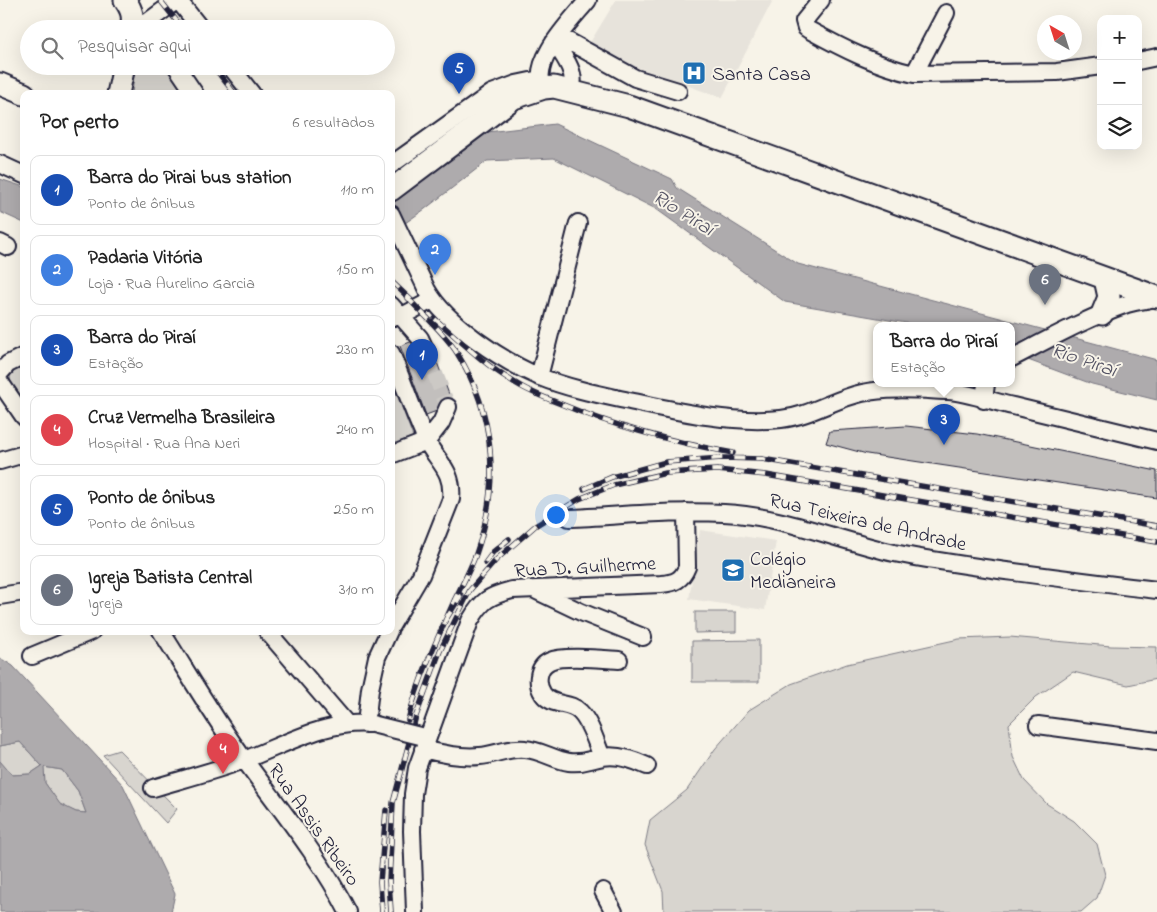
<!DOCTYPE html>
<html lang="pt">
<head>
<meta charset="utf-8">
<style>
  body { margin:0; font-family:"Indie Flower",sans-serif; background:#f6f6f6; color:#222 }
  .controls { position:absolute; right:15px; top:15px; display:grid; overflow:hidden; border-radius:10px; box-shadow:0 5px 20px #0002 }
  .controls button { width:45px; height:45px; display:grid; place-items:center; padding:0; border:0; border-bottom:1px solid #e0e0e0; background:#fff; color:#222; font:25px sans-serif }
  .compass { position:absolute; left:1037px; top:15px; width:45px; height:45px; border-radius:50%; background:#fff; box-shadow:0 5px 20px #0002; rotate:321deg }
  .you { position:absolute; left:555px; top:514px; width:18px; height:18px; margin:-12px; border:4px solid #fff; border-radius:50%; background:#1a73e8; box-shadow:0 0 0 8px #1a73e833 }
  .badge { display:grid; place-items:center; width:32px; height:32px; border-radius:50%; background:#1f6fb2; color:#fff; font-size:16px; font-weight:700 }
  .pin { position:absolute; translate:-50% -41px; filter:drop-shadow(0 1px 2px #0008) }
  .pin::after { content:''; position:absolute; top:26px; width:18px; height:15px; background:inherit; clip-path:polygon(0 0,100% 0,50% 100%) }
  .popup { position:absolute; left:873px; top:322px; width:142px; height:65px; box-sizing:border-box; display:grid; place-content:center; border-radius:10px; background:#fff; filter:drop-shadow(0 1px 4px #0005); font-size:16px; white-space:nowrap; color:#767676 }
  .popup b { font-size:19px; color:#222 }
  .popup::after { content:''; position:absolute; left:50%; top:100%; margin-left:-10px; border:10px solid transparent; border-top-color:#fff }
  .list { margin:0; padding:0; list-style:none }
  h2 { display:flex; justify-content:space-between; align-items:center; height:65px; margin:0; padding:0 20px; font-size:21px }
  h2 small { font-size:16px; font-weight:400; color:#767676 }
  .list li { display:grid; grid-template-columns:32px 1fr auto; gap:15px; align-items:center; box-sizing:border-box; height:70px; margin:0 10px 10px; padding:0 10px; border:1px solid #e0e0e0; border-radius:10px }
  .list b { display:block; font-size:19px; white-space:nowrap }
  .list p { margin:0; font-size:16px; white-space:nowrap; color:#767676 }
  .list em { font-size:16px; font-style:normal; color:#767676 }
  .icon { flex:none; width:28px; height:28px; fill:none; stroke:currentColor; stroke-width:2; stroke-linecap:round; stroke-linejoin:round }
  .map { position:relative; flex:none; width:1157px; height:912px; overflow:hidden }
  .search { position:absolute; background:#fff; box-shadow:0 5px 20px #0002; left:20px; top:20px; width:375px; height:55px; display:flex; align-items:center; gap:12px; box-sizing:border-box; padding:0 18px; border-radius:28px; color:#767676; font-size:19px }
  .panel { position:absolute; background:#fff; box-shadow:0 5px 20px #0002; left:20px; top:90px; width:375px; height:545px; border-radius:10px }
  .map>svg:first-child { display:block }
  .built { fill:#e7e3db }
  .green { fill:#d8d5cf; stroke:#7d7c85 }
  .water { fill:#aeabad; stroke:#76747f; fill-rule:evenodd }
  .building { fill:#c2bfbd; stroke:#22223b }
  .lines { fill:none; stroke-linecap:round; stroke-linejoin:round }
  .minor-tunnel { stroke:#ccc9c5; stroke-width:16; stroke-dasharray:16 8; stroke-linecap:butt }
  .minor-casing { stroke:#22223b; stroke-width:20 }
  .major-casing { stroke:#22223b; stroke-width:25 }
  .minor { stroke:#f7f3e8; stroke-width:16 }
  .major { stroke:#f7f3e8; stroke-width:21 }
  .rail-casing { stroke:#22223b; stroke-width:5.5 }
  .rail { stroke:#f7f3e8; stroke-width:4; stroke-dasharray:11; stroke-linecap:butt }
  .minor-bridge-casing { stroke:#22223b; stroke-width:20; stroke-linecap:butt }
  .minor-bridge { stroke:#f7f3e8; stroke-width:16 }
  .labels { text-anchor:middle; stroke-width:4; stroke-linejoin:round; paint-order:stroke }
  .poi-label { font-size:20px; fill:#22223b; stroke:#f7f3e8; text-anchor:start }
  .street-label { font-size:20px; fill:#22223b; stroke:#f7f3e8 }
  .water-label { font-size:21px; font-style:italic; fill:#535263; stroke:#f7f3e8 }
</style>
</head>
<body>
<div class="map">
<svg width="1157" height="912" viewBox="0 0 1157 912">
  <rect width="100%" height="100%" fill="#f7f3e8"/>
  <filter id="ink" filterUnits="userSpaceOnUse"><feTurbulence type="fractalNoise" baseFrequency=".02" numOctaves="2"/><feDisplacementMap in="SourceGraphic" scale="10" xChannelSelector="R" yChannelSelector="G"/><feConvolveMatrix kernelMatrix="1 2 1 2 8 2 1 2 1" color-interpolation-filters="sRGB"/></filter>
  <g filter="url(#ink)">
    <path class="built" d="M616,0H773L722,98L586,49Z
      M700,530L776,541L765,610L689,599Z"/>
    <path class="green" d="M135,66H165L186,94H132Z
      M24,363V402L11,385L10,375L20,364Z
      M391,379L415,442L391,451Z
      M695,612H736V632L695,633Z
      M1010,637L1111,646L1157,647L1156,679L1128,685L1073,672L1036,697L1009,724L1013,757L1024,780L1047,804L1074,821L1097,844L1105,875L1097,898L1081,912H664L663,891L645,845L650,820L687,790L715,749L749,710L791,684L847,664L959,639Z
      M759,640V682H692V641Z
      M20,742L42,766L30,774L12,775L0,762V746Z
      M119,750L177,809L166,823L103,755Z
      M43,767L62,770L78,791L86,813L76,812L60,805L45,783Z"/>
    <path class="water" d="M555,124L672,179L677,188L798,264L1157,360V400L1092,384L1012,354V326H924L785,302L656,209L554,158L487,161L425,209L391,233V197L479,133Z
      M0,179L24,187V223L0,212Z
      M0,658L13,666L123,785L175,894L171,912H0V761L12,775L30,774L42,766L20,742L0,746ZM44,767L62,770L78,791L86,813L76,812L60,804L45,783Z"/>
    <path class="building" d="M418,339L432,349L453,405L426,415L400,346Z
      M906,426L977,434L1157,471V498L867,454L826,443L830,431Z"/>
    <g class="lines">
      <path class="minor-tunnel" d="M426,351L448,407"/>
      <g class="minor-casing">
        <path id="minor" d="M178,0L201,29
          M821,0L804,21L806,28L809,30C842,48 877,66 914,74L1057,72L1101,66
          M133,20L145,24L177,0
          M559,36L635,78L678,91
          M554,42C563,55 579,75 570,90
          M1138,61L1157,57
          M176,66L195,94
          M230,66L252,94
          M914,74L946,13
          M544,88C528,63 573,19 588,0
          M0,164L24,175
          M391,165L492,93L516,84L535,80
          M391,214L427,290C446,324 504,362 540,377C570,389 602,395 634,402C680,412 733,424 781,419C810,416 834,399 862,393C888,387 922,390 948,391C966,392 994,402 1013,406C1061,418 1109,429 1157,441
          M0,243L8,247
          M391,305L420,338L426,351
          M393,317L402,316L432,300
          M391,353C403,381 413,412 426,440C437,462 454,470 451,499L421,575L391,626
          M1012,358C1049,339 1087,318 1127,304C1136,301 1147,300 1157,298
          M0,373L8,364L24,356
          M539,377L578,223
          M0,382L24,417
          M984,400L986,384
          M391,455L427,441L441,423L448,407
          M0,461L24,454
          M569,518C620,516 673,510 724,513C782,516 838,540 894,553C929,560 964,565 999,570C1052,577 1104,584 1157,590
          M537,591L581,612L643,637
          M0,596L24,592
          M161,631C189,675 215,720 246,762C281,810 321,859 348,912
          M267,631L346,723
          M32,656L92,631
          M366,724L370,689L377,657L389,631
          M1038,725L1157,741
          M423,749C442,754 461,758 480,756C495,755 509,747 525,749C541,750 554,760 569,762C584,764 590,759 603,757C618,754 634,760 647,766
          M602,757C596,743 591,723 580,712C570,701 552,707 543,694C539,688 538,682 539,676C540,669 543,664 550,661C563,655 603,659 619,660
          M153,788C183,779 215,771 244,760C284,745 328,719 372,724
          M603,891L614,912
          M415,912L412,831L413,794L417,768L470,621C482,600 489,596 512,590L661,584C675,583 682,580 687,567L686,512"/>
      </g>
      <g class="major-casing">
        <path id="major" d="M125,0C132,10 134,17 131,29
          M0,84L24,94
          M118,94L124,66
          M517,97L544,88L554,87L629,106L1157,297
          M391,190L527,88
          M1102,314L1109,297L1105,279"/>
      </g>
      <use href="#minor" class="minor"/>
      <use href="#major" class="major"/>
      <g class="rail-casing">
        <path id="rail" d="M160,0L183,29
          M213,66L235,94
          M391,281L411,300
          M406,296C423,315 444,332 457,353C496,415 500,486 476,554C470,570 462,585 455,599C437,639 419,678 408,720
          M435,319C459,339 482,363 509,379C525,390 543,397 561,404C616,427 673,442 733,453
          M584,489L612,477L666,462L722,458L762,459L1157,526
          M485,563L493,552L509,539
          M445,621L461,595
          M382,912L380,882L386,810
          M391,912L389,881L393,803L416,716L440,651L470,590L497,559L535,526L579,499L614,485L666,473L717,470L766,475L1157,542"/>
      </g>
      <use href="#rail" class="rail"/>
      <g class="minor-bridge-casing">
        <path id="minor-bridge" d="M372,724L420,736"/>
      </g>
      <use href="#minor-bridge" class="minor-bridge"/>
    </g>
  </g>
  <defs>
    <g id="hospital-square" transform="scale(1.25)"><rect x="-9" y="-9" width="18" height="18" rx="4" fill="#1f6fb2" stroke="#f7f3e8"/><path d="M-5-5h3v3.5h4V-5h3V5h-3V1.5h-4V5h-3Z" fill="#fff"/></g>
    <g id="school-square" transform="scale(1.25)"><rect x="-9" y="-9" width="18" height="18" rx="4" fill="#1f6fb2" stroke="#f7f3e8"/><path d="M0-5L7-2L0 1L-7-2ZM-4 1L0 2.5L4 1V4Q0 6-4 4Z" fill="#fff"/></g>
  </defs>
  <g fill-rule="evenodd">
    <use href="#hospital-square" x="694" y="73"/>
    <use href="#school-square" x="733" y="570"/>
  </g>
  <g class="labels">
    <g class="poi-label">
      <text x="712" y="80">Santa Casa</text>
      <text x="750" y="565">Colégio<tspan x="750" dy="23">Medianeira</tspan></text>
    </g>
    <g class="street-label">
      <text transform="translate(868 521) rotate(13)" y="7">Rua Teixeira de Andrade</text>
      <text transform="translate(585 566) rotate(-3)" y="7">Rua D. Guilherme</text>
      <text transform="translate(315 824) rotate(55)" y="7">Rua Assis Ribeiro</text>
    </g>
    <g class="water-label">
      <text transform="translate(684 212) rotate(32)" y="7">Rio Piraí</text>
      <text transform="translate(1084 359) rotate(19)" y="7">Rio Piraí</text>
    </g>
  </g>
</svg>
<div class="controls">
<button>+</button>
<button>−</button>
<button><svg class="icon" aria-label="layers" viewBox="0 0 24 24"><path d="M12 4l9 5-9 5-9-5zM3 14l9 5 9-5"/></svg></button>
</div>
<svg class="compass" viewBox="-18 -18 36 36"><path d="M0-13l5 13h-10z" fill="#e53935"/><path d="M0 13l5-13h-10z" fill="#767676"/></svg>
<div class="you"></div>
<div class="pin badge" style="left:422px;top:380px;background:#1a4fb4">1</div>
<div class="pin badge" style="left:435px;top:275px;background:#3f7fe0">2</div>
<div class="pin badge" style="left:944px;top:445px;background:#1a4fb4">3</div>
<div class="popup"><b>Barra do Piraí</b>Estação</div>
<div class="pin badge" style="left:223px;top:774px;background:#e0444e">4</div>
<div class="pin badge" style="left:459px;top:94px;background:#1a4fb4">5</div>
<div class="pin badge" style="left:1045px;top:305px;background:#6b7280">6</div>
<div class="search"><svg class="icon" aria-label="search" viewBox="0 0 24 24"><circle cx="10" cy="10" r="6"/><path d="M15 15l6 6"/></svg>Pesquisar aqui</div>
<section class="panel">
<h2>Por perto<small>6 resultados</small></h2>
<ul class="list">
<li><span class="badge" style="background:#1a4fb4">1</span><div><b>Barra do Pirai bus station</b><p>Ponto de ônibus</p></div><em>110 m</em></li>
<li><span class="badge" style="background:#3f7fe0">2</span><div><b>Padaria Vitória</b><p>Loja · Rua Aurelino Garcia</p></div><em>150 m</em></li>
<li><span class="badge" style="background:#1a4fb4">3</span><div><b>Barra do Piraí</b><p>Estação</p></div><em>230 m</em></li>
<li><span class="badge" style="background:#e0444e">4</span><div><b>Cruz Vermelha Brasileira</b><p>Hospital · Rua Ana Neri</p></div><em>240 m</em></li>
<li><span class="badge" style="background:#1a4fb4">5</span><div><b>Ponto de ônibus</b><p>Ponto de ônibus</p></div><em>250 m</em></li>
<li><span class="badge" style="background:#6b7280">6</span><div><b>Igreja Batista Central</b><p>Igreja</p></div><em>310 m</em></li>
</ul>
</section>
</div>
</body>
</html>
